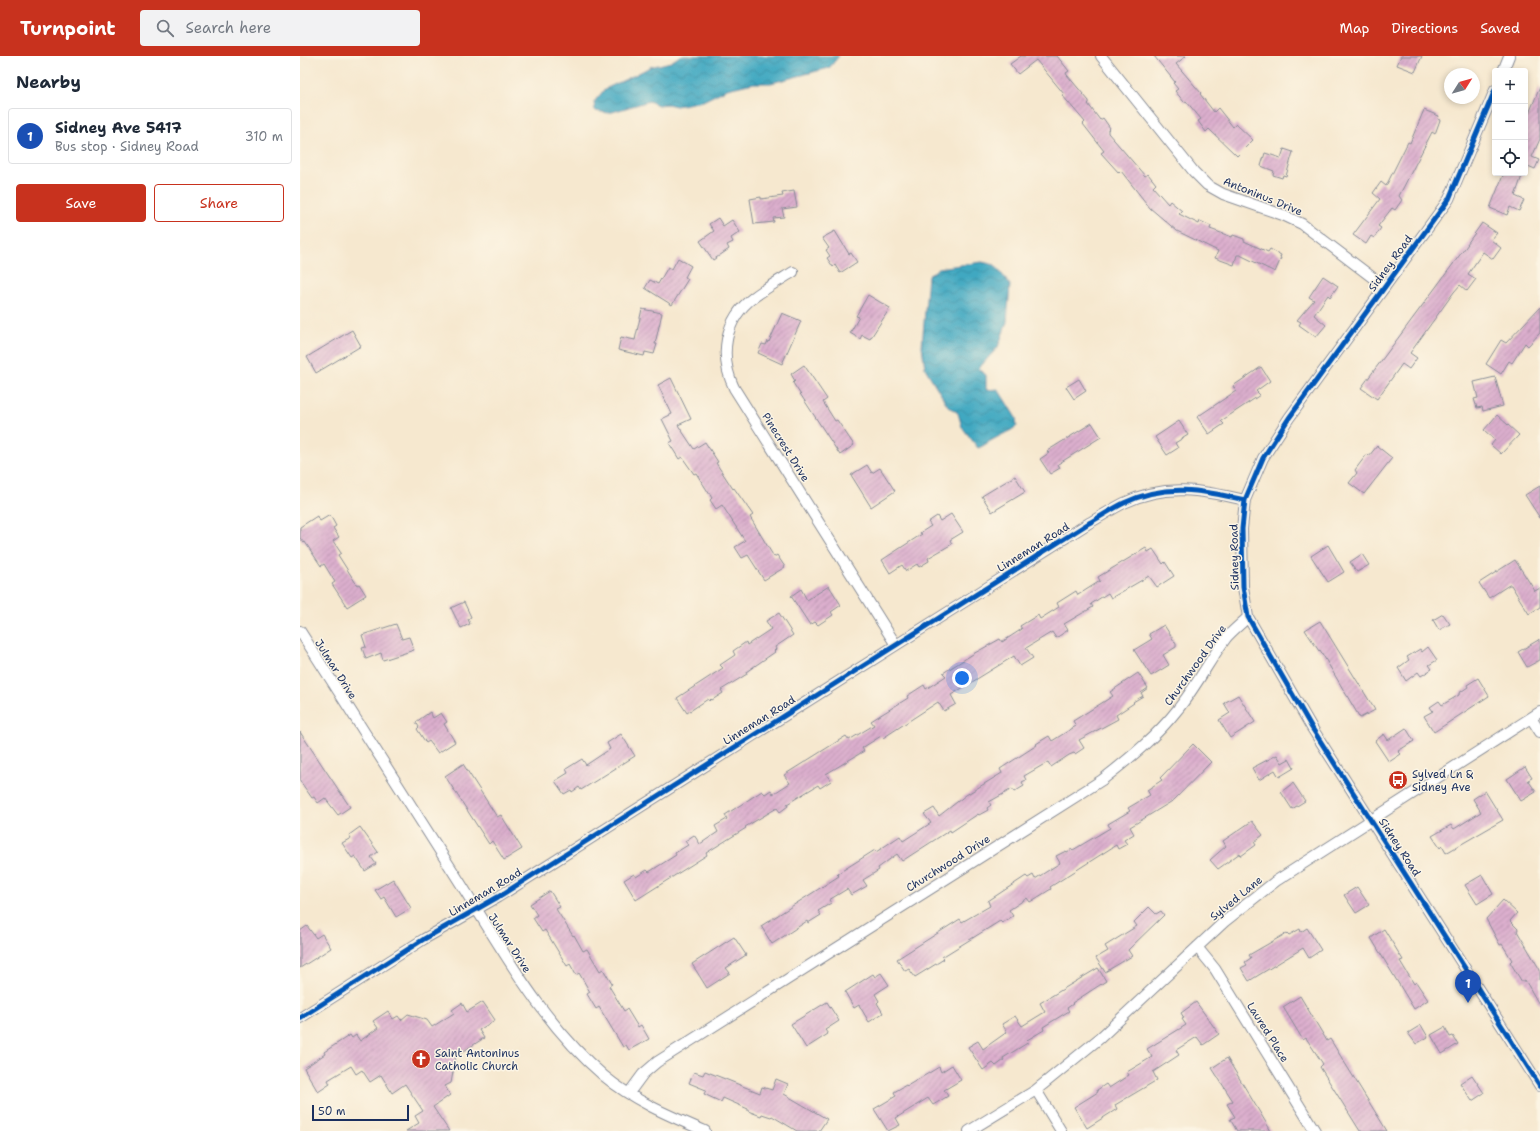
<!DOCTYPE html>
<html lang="en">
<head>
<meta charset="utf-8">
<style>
  body { margin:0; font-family:"Shantell Sans",sans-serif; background:#f2f2f3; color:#1f2937 }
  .controls { position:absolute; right:12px; top:12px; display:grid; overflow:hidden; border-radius:4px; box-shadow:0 2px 6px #0003 }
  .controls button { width:36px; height:36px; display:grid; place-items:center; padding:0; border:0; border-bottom:1px solid #e0e1e3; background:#fff; color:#1f2937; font:20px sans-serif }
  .compass { position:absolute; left:1144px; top:12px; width:36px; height:36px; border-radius:50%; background:#fff; box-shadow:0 2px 6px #0003; rotate:53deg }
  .scale { position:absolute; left:12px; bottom:10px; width:97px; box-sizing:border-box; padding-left:4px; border:2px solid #1b2f5e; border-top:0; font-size:11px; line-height:14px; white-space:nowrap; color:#1b2f5e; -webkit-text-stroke:3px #fcf5e5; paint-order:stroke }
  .you { position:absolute; left:662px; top:622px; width:14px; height:14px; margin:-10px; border:3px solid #fff; border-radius:50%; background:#1a73e8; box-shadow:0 0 0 6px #1a73e833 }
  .badge { display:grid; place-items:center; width:26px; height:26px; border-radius:50%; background:#c8321e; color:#fff; font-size:13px; font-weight:700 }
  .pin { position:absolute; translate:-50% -33px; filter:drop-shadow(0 1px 2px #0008) }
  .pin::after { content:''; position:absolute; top:21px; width:14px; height:12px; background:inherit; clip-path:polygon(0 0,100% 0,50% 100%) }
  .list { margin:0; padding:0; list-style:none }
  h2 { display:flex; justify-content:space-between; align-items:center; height:52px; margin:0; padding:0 16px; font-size:17px }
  h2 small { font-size:13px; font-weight:400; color:#747a83 }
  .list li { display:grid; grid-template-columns:26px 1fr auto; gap:12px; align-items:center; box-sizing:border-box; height:56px; margin:0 8px 8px; padding:0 8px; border:1px solid #e0e1e3; border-radius:4px }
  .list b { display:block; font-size:15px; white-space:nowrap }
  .list p { margin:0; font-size:13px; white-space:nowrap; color:#747a83 }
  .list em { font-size:13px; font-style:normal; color:#747a83 }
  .actions { display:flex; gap:8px; padding:12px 16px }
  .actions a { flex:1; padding:9px 0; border:1px solid #c8321e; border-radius:4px; text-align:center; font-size:14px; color:#c8321e }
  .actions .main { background:#c8321e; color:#fff }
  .icon { flex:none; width:22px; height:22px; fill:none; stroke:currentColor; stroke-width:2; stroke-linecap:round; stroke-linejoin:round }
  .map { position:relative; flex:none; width:1240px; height:1075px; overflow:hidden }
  header { display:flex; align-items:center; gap:24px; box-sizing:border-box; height:56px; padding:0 20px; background:#c8321e; color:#fff }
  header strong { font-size:19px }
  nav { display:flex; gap:22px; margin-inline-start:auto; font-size:14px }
  .search { width:280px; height:36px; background:#f2f2f3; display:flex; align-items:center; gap:10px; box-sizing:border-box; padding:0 14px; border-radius:4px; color:#747a83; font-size:15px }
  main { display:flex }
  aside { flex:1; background:#fff }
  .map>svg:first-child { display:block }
  .water { fill:url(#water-waves); stroke:#2e6c90 }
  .building { fill:url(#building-hatch) }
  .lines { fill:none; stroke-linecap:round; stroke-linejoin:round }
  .minor-casing { stroke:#888c96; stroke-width:12 }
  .minor { stroke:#fff; stroke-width:10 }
  .cycleway-casing { stroke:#fcf5e5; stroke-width:8 }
  .cycleway { stroke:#0057b8; stroke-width:5 }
  .labels { text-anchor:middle; stroke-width:3; stroke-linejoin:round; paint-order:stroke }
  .street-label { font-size:11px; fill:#1b2f5e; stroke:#fcf5e5 }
  .poi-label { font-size:11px; fill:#1b2f5e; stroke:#fcf5e5; text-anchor:start }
</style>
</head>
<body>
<header>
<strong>Turnpoint</strong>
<div class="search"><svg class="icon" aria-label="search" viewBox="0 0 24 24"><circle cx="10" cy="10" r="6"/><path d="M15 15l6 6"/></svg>Search here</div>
<nav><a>Map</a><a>Directions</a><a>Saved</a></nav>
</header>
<main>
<aside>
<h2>Nearby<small></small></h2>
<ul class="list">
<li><span class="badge" style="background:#1a4fb4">1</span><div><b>Sidney Ave 5417</b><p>Bus stop · Sidney Road</p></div><em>310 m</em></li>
</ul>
<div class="actions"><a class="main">Save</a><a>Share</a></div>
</aside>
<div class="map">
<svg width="1240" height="1075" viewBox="0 0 1240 1075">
  <defs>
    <pattern id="water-waves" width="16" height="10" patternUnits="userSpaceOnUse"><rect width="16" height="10" fill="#41a8c1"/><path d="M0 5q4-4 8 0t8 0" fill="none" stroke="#3689a0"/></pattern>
    <pattern id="building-hatch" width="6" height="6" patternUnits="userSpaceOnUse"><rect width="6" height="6" fill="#dcafcd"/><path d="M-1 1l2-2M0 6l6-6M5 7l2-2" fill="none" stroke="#b28faa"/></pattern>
  </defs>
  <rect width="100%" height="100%" fill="#fcf5e5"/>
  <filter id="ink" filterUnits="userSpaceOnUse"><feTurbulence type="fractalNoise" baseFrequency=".025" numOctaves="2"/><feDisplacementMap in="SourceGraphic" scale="8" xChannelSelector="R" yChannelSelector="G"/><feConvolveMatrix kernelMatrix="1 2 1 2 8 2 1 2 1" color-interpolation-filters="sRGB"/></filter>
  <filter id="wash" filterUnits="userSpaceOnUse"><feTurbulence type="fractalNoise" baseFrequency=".012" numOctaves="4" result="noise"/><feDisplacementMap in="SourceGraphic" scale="16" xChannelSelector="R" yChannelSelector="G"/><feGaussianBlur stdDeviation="0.9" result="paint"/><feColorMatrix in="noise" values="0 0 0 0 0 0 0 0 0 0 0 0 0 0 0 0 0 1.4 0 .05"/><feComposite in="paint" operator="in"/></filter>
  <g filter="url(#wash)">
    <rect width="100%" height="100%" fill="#f6e8cf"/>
    <path class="water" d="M380,0H539L529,12L471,27H453L427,33L403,45L376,50L368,48L358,49L349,45L309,57L295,55L294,46L305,33L335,19L350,11L371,6Z
      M682,206L695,209L710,229L707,266L698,291L679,312L686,319V334L698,333L716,362L717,370C710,376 702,378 694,383C688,386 684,390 678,392L662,371L658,357L648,350L625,312L622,290L628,220L639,212Z"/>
    <g id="blocks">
      <path class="building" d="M721,0H757L769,15L766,17L767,19L789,45V47L788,48L800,64L803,62L810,72L808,74V77L845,120L848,118L856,128L853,131L868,148L870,145L882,155L879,158L899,168L900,165L911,170L910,173L932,181L933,179L944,183V185L968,196L970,193L981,199L980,202H981L975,216L940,199H937L934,209L915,202L918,195L877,175L850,152L821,115L819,117L801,97L804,95L783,68L785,66L762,39L764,38L736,4L718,18L710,8Z
        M854,0H886L876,8L901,37L900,38L914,56L918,52L933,71L936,68L953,84L937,100L909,73L906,76L898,65L901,63L886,45L884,46L875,35L878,33L873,27L875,26Z
        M1101,0H1122L1115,16L1097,9Z
        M1240,31V83L1232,101L1239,104L1235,113L1228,110L1225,117V67Z
        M1124,54L1139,60L1138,63L1140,64L1135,78L1132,76L1099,140L1102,144L1095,154L1092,152L1078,170L1081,172L1074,182L1071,180L1066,188L1053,179L1080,143L1073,137L1081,126L1086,130L1108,86L1110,87Z
        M984,93L993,96L986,120L983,119L982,122L973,119L974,115L961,110L965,97L981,102Z
        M1204,117H1223L1215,140L1224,144L1219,155L1210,151L1207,159L1190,152Z
        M494,135L497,151L482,153L484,161L473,162L474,166L454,168L450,143L461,141V143L483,140L482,137Z
        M418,162L423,170L432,164L440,176L431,182L433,186L427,189L429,193L413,204L400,185L414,175L409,168Z
        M1182,167L1197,177L1191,184L1201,192L1193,203L1183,196L1168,218L1176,223L1167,235L1160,229L1154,236L1110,297L1117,302L1109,313L1102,308L1077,343L1061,332L1168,188H1167Z
        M535,175L549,198L551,197L557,206L540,217L535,209L533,211L527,202L530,200L526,194L529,192L522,182Z
        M378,202L391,210L385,221L388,223L372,249L345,232L350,224L358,228L368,211L372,213Z
        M1023,220L1038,230L1030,241L1028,239L1014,259L1026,269L1016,281L999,269L1001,266L997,264L1014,244L1009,241Z
        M568,239L590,252L570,283L562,279L560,283L550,277L559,261L556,260Z
        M1240,251V277L1228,290L1225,287L1212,307L1209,305L1201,318L1186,308L1201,284L1206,287Z
        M342,253L362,257L355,288H357L354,298L345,296L344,300L318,294L321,281L335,284Z
        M482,257L501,265L482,308L458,297L462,288L466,289L468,285L469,286Z
        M52,274L61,290L16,317L7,301Z
        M504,309L527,343L523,346L535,365L537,364L554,389L540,399L493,327L495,325L491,318Z
        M961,311L970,325L956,335L960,339L921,365L924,368L909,378L897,361L936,335L933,330Z
        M1195,321L1203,350L1183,355L1182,351L1177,352L1174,343L1178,342L1174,326Z
        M371,322L391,363L378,369L394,393L405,386L418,406L416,407L433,433L434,432L453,459L450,461L474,501L477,499L485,511L464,524L448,499L442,502L435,491L445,485L422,449L416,453L410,444L412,442L396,417L394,418L382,401L379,403L369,387L373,385L362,363L372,358L358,329Z
        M779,323L786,335L774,343L766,331Z
        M1197,359L1219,379L1201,398L1191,389L1195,384L1184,374Z
        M879,365L888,379L875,387L878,392L867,399L855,381Z
        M792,367L801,381L758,408L760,412L750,418L740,403L749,397L747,395Z
        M1077,390L1092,402L1064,438L1049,427L1057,417L1055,414L1067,398L1069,400Z
        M567,409L572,417L580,412L595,435L571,451L551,419Z
        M715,420L725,436L692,456L682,440Z
        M1240,430V462L1225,439Z
        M651,458L663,476L650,484L652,488L628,502L629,505L619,511L617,508L606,515L602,509L590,517L582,504L622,478L620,477L631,470L628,466L637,460L640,465Z
        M30,459L36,470L33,472L39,481L33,485L41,497L38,499L57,529L59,528L66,539L47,551L32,528L35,526L24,508L21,510L5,486L4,487L0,482V471L17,460L20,465Z
        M1028,489L1044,516L1028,526L1011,500Z
        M846,492L848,496L853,493L863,508L865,506L874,520L857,531L849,520L811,542L808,537L791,548L793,551L764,568L768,574L756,582L752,576L726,592L733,602L720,610L714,600L651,639L656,648L644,655L638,646L583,682L581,680L562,692L564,695L526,718L531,725L520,732L518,729L487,748L488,750L480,756L477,752L445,771L446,772L406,797L407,799L336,844L324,824L334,818L336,821L347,814L349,816L376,799L375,797L388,789L385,785L394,779L400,788L418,776L415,770L427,763L425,759L462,735L465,738L471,734L473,738L490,727L484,719L546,680L549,684L574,669L571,665L608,642L607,640L624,629L626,633L646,620L643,617L673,598L700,583L702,586L722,573L720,570L738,559L740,563L759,551L757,547L776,535L778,539L800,525L798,521Z
        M1062,498L1069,509L1057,516L1050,506Z
        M1215,504L1235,535L1240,532V551L1229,558L1211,529H1209L1189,542L1179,527Z
        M529,530L541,549L531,556L533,559L518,569L515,566L510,569L491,540L501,533L507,544Z
        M164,546L171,561L168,563L170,568L161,572L151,552Z
        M479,557L493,579L475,591L476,593L474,595L475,596L446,616L447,618L421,634L423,637L412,644L411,643L409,645L408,643L387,657L377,642L423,612L420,609L435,599L433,595L446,586L447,589L471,573L466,565Z
        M1143,558L1150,568L1139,574L1133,564Z
        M1020,565L1075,654L1060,662L1020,594L1019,595L1005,574Z
        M96,568L102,583L109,581L114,594L83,604L81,597L66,603L62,592L66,591L62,579Z
        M864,569L876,588V591L863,599L869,609L851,620L834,594L852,583L849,578Z
        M1240,583V604L1227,611L1218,596Z
        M1128,591L1137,604L1129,609L1132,613L1121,620L1118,616L1106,625L1098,612L1109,604L1107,601L1120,593L1122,596Z
        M838,617L848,632L841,637L843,640L833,646L834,647L816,659L818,663L779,684L784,692L775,698L774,697L769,699L751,711L748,706L724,720L726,724L722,726L724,730L714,736L712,733L689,746L691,749L687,752L688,754L679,759L678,758L651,776L650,774L602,805L597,798L578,812L579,814L563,824L567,830L551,839L547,833L529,844L531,847L518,855L521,859L508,867L507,865L472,888L461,870L539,820L537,818L575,794L576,796L600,780L603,785L631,767L624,758L634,752L639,760L666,739L702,717L700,713L737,689L736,688L749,680L752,685L776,670L773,665L813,640L810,636Z
        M1178,622L1189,640L1134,676L1124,660L1133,655L1130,651L1139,645L1142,649L1159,639V637L1168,631L1167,629Z
        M938,639L955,666L930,682L919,664L930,657L924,647Z
        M130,656L133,662L141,657L147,666L144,668L155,686L138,697L129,685L126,687L117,673L119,671L116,666Z
        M1106,672L1114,685L1098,695L1101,698L1089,706L1075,685L1084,678L1088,684Z
        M0,676L50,751L38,759L25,742L18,747L14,741L12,742L0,725Z
        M321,678L335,700L281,734L279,731L272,736L271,734L264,738L255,725L268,717L266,713L282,703L286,709L310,693L307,687Z
        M893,688L911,706L874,744L830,771L834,778L824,784L827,788L818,793L816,789L750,831L751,833L730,846L727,842L709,854L713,860L702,867L700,865L642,901L644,903L615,921L609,913L605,915L597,903L660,863L662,866L690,850L688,845L726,820L728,822L733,819L735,823L760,807L756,800L766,795L767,796L772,793L773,794L810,772L808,768L830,755L828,752L850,739L847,734L862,724L860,722Z
        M977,699L982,707L989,703L994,712L979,721L975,714L959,724L952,712Z
        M163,708L197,761L201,759L222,793L204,804L192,785L189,788L145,720Z
        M1225,711L1232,722L1228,724L1236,736L1221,745L1207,723Z
        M993,727L1005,745L992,753L981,736Z
        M1185,735L1203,764L1146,797L1142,790L1140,792L1132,780L1151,769L1154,773L1181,756L1173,743Z
        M952,765L963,779L954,786L956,789L941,800L940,797L918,813L910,804L926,790L923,785Z
        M60,771L78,796L71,801L76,808L65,815L55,800L52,802L42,787L51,782L49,779Z
        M1182,819L1193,838L1177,848L1165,829Z
        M93,823L111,852L96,861L84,841L81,843L75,834Z
        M1057,831L1069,849L1056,857L1044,839Z
        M250,835L260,851L256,853L273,880L274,879L283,895L287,893L300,915L303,913L312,928L309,930L324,955L327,953L338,971L341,969L349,983L329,994L326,989L323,991L299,951L296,953L287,938L290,936L279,917L276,919L270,908L267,910L245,874L242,876L233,862L237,859L230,848Z
        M1203,844L1217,857L1210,865L1218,873L1217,875L1240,914V950L1225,924L1222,926L1210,906L1212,904L1202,888L1200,889L1186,863Z
        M849,851L856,858L861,855L864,859L828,894L832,900L805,916L796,902L808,895L805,890L837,870L834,866Z
        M7,870L16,882L22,878L31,892L0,912V875Z
        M1007,872L1021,894L1009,902L1003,892L949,925L941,912L947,909L945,906L951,902L949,899L987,877L989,879L1000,873L1001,876Z
        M1084,873L1103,904L1100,905L1114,928L1116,926L1128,944L1114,953L1071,882Z
        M434,881L446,899L426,912L430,917L407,932L392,908Z
        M798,912L806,925L772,947L773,948L767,952L769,955L743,971L744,974L727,984L729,986L703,1002L704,1004L696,1010L693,1007L683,1014L668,991L678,985L683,993L707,976L702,968L715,960L722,970L745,956L740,947Z
        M581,917L589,929L575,938L579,945L577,947L583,957L569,966L559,949L554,952L545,936L573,918L575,921Z
        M1000,940L1027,985L1030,983L1087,1075H1060L1020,1011L1023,1008L1006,982L1003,984L983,951Z
        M183,946L195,964L179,974L184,982L156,1000L151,1027L145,1030L150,1039L133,1051L149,1075H106L119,1067L115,1060L123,1055L105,1028L92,1037L81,1019L70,1026L62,1014L56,1018L51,1010L28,1024L30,1028L18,1036L4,1012L25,998L24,996L50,979L52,982L56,979L60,985L78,972L73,965L88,955L93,963L98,960L101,964L108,958L127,964L132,971L154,957L152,954L162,947L167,956Z
        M527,946L539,965L525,974L528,978L506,992L491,968Z
        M896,946L919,978L903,989L897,981L876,994L879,999L853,1016L857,1024L815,1049L817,1053L787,1072L774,1051L798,1036L797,1034L806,1028L809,1032L829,1019L827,1016L852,1001L847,993L886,969L882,963L884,962L881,957Z
        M1121,969L1128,981L1116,988L1108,977Z
        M1145,971L1150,981L1153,980L1158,988L1142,998L1131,979Z
        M927,1002L944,1030L971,1075H937L930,1063L935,1061L927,1048L933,1045L912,1012Z
        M652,1009L661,1024L644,1034L648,1040L633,1049L628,1042L596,1062L600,1069L588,1075L574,1053L596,1040L594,1036L606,1029L607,1030L639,1011L641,1016Z
        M405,1015L460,1037L462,1031L472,1034L476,1023L488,1028L484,1038L527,1063L519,1075H497L472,1060L471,1061L462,1058L461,1060L448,1055V1053L423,1042L421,1046L404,1038L406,1034L389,1027L394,1016L403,1019Z
        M1172,1019L1184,1037L1172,1045L1160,1027Z"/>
    </g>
  </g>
  <g filter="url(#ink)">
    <use href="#blocks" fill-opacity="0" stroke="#888c96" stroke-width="1"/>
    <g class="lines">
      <g class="minor-casing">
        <path id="minor" d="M801,0L894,116L907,129L923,138L983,159L1002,168L1085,231
          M1203,15L1209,0
          M1195,34L1149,143L989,362L963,402L945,444L942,473L943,531L948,561L1012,672L1240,1030
          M493,216C480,224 466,232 454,241C424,263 419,300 434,332L596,589
          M0,575C53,658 106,742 159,825C202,893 242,967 304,1020C334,1045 370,1060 405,1075
          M1231,662L1240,676
          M897,891L915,913L1015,1075
          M0,962L124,883L198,841L789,467C800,461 812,453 824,447C865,427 902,434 945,444
          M736,1034L761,1075
          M329,1037L343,1018L357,1006L802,724C829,703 857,680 878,653C896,631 909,605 926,582C932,575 941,568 948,561
          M669,1075L736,1034L800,982L924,866L976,825L1240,656"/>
      </g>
      <use href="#minor" class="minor"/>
      <g class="cycleway-casing">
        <path id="cycleway" d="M1195,34L1149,143L989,362L963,402L945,444L942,473L943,531L948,561L1012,672L1240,1030
          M0,962L124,883L198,841L789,467C800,461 812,453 824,447C865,427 902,434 945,444"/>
      </g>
      <use href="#cycleway" class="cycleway"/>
    </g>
  </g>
  <defs>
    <g id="bus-disc" transform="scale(1)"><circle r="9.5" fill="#c8321e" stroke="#fcf5e5"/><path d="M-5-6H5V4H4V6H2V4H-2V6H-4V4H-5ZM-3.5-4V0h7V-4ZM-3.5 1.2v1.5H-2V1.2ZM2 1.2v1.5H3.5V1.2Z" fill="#fff"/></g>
    <g id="church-disc" transform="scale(1)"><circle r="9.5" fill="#c8321e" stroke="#fcf5e5"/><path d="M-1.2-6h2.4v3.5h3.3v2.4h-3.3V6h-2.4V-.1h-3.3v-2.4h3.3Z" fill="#fff"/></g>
  </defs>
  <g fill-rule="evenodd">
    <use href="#bus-disc" x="1098" y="724"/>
    <use href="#church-disc" x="121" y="1003"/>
  </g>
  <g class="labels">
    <g class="street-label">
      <text transform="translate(963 140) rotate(22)" y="4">Antoninus Drive</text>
      <text transform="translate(1090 207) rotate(-54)" y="4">Sidney Road</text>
      <text transform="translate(486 391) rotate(58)" y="4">Pinecrest Drive</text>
      <text transform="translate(733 491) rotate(-32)" y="4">Linneman Road</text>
      <text transform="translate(934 501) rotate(-91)" y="4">Sidney Road</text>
      <text transform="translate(895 609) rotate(-54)" y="4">Churchwood Drive</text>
      <text transform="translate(36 613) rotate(58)" y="4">Julmar Drive</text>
      <text transform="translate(459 664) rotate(-32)" y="4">Linneman Road</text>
      <text transform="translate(1100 791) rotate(57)" y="4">Sidney Road</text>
      <text transform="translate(648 807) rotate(-32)" y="4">Churchwood Drive</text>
      <text transform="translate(185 836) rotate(-31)" y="4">Linneman Road</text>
      <text transform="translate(936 842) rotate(-39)" y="4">Sylved Lane</text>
      <text transform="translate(210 887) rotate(57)" y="4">Julmar Drive</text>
      <text transform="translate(968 976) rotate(58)" y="4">Laured Place</text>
    </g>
    <g class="poi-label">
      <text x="1112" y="722">Sylved Ln &amp;<tspan x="1112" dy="13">Sidney Ave</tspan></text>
      <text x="135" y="1001">Saint Antoninus<tspan x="135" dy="13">Catholic Church</tspan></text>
    </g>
  </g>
</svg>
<div class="controls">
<button>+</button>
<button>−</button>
<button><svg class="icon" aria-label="locate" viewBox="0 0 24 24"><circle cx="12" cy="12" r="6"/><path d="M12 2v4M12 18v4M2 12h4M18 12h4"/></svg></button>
</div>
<svg class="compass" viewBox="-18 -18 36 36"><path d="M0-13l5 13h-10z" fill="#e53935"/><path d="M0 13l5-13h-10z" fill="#747a83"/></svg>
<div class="scale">50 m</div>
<div class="you"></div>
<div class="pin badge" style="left:1168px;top:947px;background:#1a4fb4">1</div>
</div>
</main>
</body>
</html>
